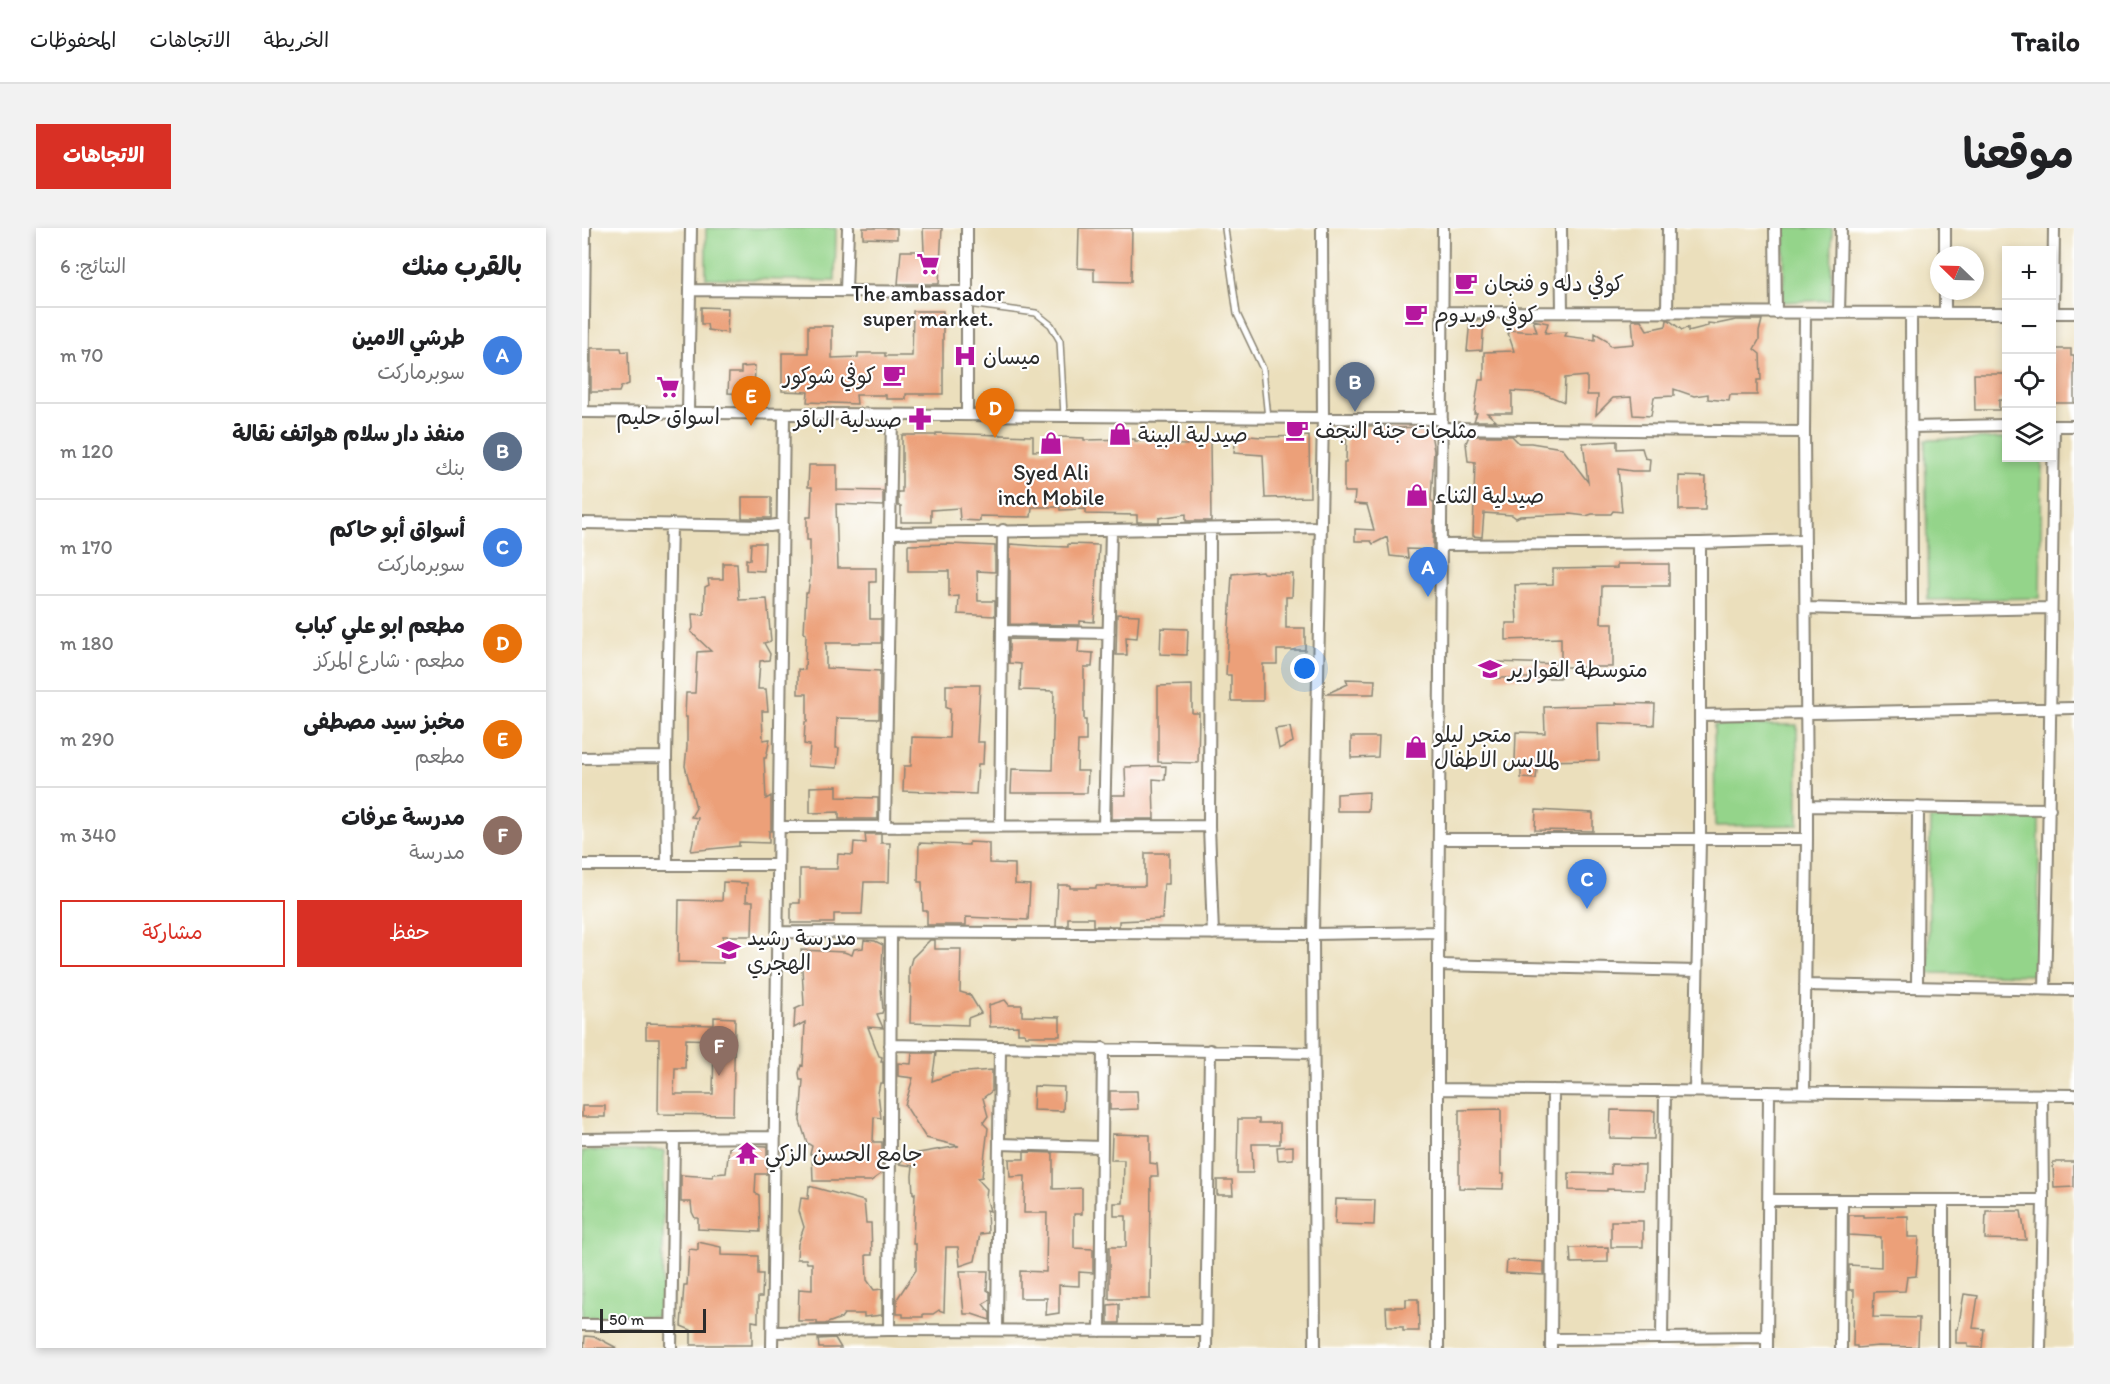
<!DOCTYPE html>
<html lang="ar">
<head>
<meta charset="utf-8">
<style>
  body { margin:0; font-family:Itim,"Playpen Sans Arabic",sans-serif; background:#f2f2f2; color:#202124; direction:rtl }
  .controls { position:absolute; right:18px; top:18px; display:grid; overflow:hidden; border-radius:0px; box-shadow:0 3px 9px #0003 }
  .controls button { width:54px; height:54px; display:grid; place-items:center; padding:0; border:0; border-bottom:2px solid #e0e0e0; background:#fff; color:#202124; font:30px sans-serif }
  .compass { position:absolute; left:1348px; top:18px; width:54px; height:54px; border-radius:50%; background:#fff; box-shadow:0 3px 9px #0003; rotate:293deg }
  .scale { position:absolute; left:18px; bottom:15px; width:106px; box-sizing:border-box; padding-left:6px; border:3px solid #2b2b2b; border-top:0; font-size:16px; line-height:21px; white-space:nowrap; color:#2b2b2b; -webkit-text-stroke:4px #fff; paint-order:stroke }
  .you { position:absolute; left:723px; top:441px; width:21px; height:21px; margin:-15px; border:4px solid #fff; border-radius:50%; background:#1a73e8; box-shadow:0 0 0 9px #1a73e833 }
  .badge { display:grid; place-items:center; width:39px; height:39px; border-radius:50%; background:#d93025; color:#fff; font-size:20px; font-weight:700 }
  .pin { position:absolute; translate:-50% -50px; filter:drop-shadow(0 2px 3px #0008) }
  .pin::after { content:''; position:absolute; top:32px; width:21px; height:18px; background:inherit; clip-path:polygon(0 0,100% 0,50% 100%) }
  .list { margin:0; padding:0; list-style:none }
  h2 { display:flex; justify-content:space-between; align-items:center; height:78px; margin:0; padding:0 24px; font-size:26px }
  h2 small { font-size:20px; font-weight:400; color:#757577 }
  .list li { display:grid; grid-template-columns:39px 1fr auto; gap:18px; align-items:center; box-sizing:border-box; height:96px; padding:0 24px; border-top:2px solid #e0e0e0 }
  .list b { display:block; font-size:22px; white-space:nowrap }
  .list p { margin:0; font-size:20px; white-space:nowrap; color:#757577 }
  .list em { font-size:20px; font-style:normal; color:#757577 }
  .actions { display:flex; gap:12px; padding:18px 24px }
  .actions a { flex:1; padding:14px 0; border:2px solid #d93025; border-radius:0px; text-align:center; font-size:21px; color:#d93025 }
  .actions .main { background:#d93025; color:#fff }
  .icon { flex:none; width:33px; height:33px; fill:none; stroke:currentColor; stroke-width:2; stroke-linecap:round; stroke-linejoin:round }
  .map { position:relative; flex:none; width:1492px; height:1120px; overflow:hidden; direction:ltr; border-radius:0px }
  header { display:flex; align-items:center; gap:36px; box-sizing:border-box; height:84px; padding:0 30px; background:#fff; border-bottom:2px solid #e0e0e0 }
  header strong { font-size:28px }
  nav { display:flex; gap:33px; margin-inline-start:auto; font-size:21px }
  .intro { display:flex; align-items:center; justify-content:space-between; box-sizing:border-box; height:144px; padding:0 36px }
  h1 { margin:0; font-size:42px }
  .button { padding:15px 27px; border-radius:0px; background:#d93025; color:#fff; font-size:21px; font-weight:700 }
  main { display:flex; gap:36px; padding:0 36px }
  aside { flex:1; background:#fff; border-radius:0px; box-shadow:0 3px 9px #0003 }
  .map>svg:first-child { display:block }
  .green { fill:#94d48a; stroke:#60805a; stroke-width:1.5 }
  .building { fill:#eca079; fill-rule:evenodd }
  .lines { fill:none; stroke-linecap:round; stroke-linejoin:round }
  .lane-casing { stroke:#8b8574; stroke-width:8 }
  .street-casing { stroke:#8b8574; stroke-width:14 }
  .lane { stroke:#fff; stroke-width:5 }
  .street { stroke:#fff; stroke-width:10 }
  .labels { text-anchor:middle; stroke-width:4.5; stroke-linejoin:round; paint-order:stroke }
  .poi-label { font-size:22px; fill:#2b2b2b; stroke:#fff; text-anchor:start }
</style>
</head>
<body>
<header>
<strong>Trailo</strong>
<nav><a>الخريطة</a><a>الاتجاهات</a><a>المحفوظات</a></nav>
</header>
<div class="intro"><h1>موقعنا</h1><a class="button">الاتجاهات</a></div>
<main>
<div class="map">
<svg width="1492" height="1120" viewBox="0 0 1492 1120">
  <rect width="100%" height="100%" fill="#fff"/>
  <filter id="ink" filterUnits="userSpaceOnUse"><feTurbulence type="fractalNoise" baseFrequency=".0167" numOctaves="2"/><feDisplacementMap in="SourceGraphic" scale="12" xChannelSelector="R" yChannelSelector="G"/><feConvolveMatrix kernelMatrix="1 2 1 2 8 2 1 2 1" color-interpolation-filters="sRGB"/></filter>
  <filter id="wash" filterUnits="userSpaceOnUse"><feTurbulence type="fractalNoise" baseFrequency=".008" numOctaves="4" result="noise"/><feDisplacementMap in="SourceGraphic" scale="24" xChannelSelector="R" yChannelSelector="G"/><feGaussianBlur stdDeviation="1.35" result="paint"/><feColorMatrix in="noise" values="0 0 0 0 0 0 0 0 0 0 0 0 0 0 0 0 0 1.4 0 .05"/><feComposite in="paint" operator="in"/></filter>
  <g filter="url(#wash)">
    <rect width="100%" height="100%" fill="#ebdfbc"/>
    <path class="green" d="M124,0H254L253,53L124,50Z
      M1203,0H1250L1249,72L1201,74Z
      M1424,210V230H1460L1458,370L1346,372L1343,212Z
      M1132,497H1215L1216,597L1133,598Z
      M1348,591H1457L1456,747L1346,745Z
      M0,923H82L80,1088L0,1089Z"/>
    <g id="blocks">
      <path class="building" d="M281,0H315V11L281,10Z
        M341,0H360L357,56H316L319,23H342Z
        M497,0H550L549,54L512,53V41L496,40Z
        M119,79L146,80L145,105L126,102L125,96H119Z
        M331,83H361V166H324V171H304V167H274L275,176L225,174L226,164L200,163V125H226V98H250V130L276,129V125H303V128H330Z
        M888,92H902L900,122L885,123Z
        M951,92L966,95L963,105L985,104L983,108L1013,112V105L1025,112L1028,118L1052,116L1050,92H1059L1065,102L1084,98L1085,92H1087L1100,102L1106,99V103L1126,98V95L1135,96L1154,92H1180L1177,104V112L1172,121L1178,126L1179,152H1175V167H1148L1147,173L1126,171V166L1112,168L1092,161V168L1072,169L1069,188L1051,187L1049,169L1031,170L1014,187L1016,167H1005V148L983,150L982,174L960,165L930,163V185H905L914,193H892L895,185H892L897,152H902V124L932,123L925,102L955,104Z
        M9,120H39L40,124L46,123L47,156L39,159L37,164H9Z
        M1470,121H1489V128H1492V175H1470Z
        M173,138L172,166L146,165L147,145H159V139Z
        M1392,146H1425V172H1417V182H1393Z
        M765,198H806V200L848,199L852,223L849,272L852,275L851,322L825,321L826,330L808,328L805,309L791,316L789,313H773V301L792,302L785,277L772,276L773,264H762V234H764Z
        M354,205L451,208V223L476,222L477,209L502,210V212L553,211V213H578V216L605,217V212H628L629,293H604V286L577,290V294H555V287L504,286V281L478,282V279H450L449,289L398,288V293L378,292L377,280L349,282V294H319V278H316V264H320V207H354Z
        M654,207L680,209L727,208L728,269L683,270L681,227L652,225Z
        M887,208H930L937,215H949L980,220L1006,254L1001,215L1035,213V221L1060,220L1063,230L1068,231L1067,243H1050L1036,241L1040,284L1031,283L1029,286H1010L1004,288L988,286L938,288L934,290L930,287L902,285L900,309L891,308L893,234L886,233L884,215Z
        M227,237H255V262L301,263V278L254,276L256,340H294V354H288V391H299V415H244V440L298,443L297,491L255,490L254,520H257L255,540L226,538L228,517L222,516L223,494H225V466H216V441L223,442L224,406L222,405L224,365H226L228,350V312H225V289H229L230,259H226Z
        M1097,248L1124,249L1123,282H1097Z
        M160,269H189V290H160Z
        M169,315H183L182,343L164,342V331L168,332Z
        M367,316L413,318V344L395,343L396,373H413V388L376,386L377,368L367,369V343H326V317Z
        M428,316L456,318L486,319V316L517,317L512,394L498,393V397L428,396Z
        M141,335H155L157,372L185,371L189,413L182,415L188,426L187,432L178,433L176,461H184L186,483H180L181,512L188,511L184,530H182L184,571L189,568V603H187V615L157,614V618L109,623L116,590L109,589L114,580L103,538L105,519V489H103L104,465H113L115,424L129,423L109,404L111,400L110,386L122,387L123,359L127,357L126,351H141Z
        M1035,336H1087V358H1020L1019,395H1031V439H979L978,450H914V434L979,436V410L924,412V395H935L933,357L971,356V341L1035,340Z
        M680,343L681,345L711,346L710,369H704V400H723V422H695V436H681V473H649V447H644L650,346Z
        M535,386L557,387L555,410L544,409L545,427H534Z
        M579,400L606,401L605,427L578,426Z
        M427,411L497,412L496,424L511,425L510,439H502V492H504V513H496L495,543H506L505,565H429L430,541L470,542L472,463L438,462L439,436L427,435Z
        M764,451L793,452L792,466H744L766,456Z
        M364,457H398L395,514H402L401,536H396L394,566L321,563L322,538H329L330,509L367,510L368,481L364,480Z
        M610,457V485H617L616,535L576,534V458Z
        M1034,475L1073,476L1072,497L1016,495L1017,532L956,533L954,551L939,550V533H933L934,504L963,505L962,479L1034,477Z
        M708,499L711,514L697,521L693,501Z
        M769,509H797L796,529L769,530Z
        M584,538L583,552L571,551L572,591H530V567H544L543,539Z
        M255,558V569L296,570V591H257V584L228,585V559Z
        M787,564L786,583H755V566Z
        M954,582L1011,585V603L953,602Z
        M283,606H299V615H308L307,654H282L280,686H252V695H209V675H218V641H255L256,626L271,627L272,614L284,615Z
        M387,614L407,615V635L433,636V656L448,657L446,692L384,689V697H345V683H341L340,654H336L337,615L387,617Z
        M563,625H587V656H582L580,691L537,693V698H511V690H486V698H474L476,657H488V660H514V658H563Z
        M141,654L165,655L164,673H171L170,708H141V735L96,734L97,672L140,673Z
        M282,712L293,713L301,717L299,760L301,782L300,785L295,786L301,800L286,799L297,828L300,829L299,834H301V855H298L296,865L299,890L292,889L291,914H300V945L289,953H231L230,926H228L230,918L225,915L218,893L221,852H218L217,845L219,837L221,838L223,794L212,800L213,781L222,777L219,722L262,724L270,727L272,721L281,720Z
        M348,712H353V721H379L378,764L388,767L399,785L386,790V797L328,795L329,756H327V741L330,730Z
        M423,772L427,777H440V788L478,789V808H444L442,805H436V798L408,799L407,777Z
        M132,789L153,790L151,887L76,886L77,811H64V795L132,797ZM104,811L132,812L131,866H92L93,840H103Z
        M330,825H354L350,853L372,845L410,842V863L401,870L406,888L401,895L406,900L400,949L395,950L405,961L404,968L408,983L405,982L406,1005L398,1006L393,1033L378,1038L376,1019H364L362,1084L357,1082L351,1086H341V1089H321V1086H315V1071L334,1042V1016H331L333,965L331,966L330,948L331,938L317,936L325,927L377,918L344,910L323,877L331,850L316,848V835L329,836Z
        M452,858L482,859L481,883L451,882Z
        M528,863H555L556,881L528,882Z
        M0,878H23V889H0Z
        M919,881V946H922L921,961L877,960V882Z
        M1029,882L1073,883L1072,911L1028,910Z
        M656,891H677V895H698V916H670L671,945H655Z
        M530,906L568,907V935L575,936L576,948H569L568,1071H527V1019H544V988H532V975H541L542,932H529Z
        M162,917L185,918V946H174L173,965L177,967L178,1004L116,1001V990H113L110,984L109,974H99V947L131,949V946L144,945L147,920Z
        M711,918V931L696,932L695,919Z
        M442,924L471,925V961L500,960V986H492V1020L511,1021V1045L497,1044V1058L477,1057V1085L464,1087L465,1070H438V1043L464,1044L465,985H442L443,948L428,949L427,931H442Z
        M1471,934H1492V959L1472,960Z
        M1029,936L1063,937L1062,962L1025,961V963L987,962V945L1029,946Z
        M635,952H650L651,967H635Z
        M227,958L282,973L284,995H289L290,1027H284L285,1052L292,1062L300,1061V1087L282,1089V1086H262L259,1090L243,1096H235V1093H216L217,1061L230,1062V1035H225L224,1031H215L216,1016L222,999L217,983L219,970L226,971Z
        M754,971L793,972L792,997L753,996Z
        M1404,983H1439L1444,1012L1403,1011Z
        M1267,987H1281V989L1326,988V1009H1337L1334,1048L1325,1049L1323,1063L1292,1064L1291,1089L1337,1090L1336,1119L1296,1118L1275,1120V1118H1271L1272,1062H1267V1037L1299,1039V1009L1267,1007Z
        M1029,993H1061V1019H1029Z
        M116,1014L139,1019V1027L176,1028V1046H181L180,1069H176V1094L170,1093V1117H109V1102L99,1098L102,1057H105L107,1021L116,1022Z
        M1026,1019V1034L989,1035L988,1020Z
        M925,1032L962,1034V1047L924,1045Z
        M378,1043H406L405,1062L408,1064V1072L401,1076L408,1085V1092L390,1086H382Z
        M1382,1066L1396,1068L1391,1100L1402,1101L1400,1120L1386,1119V1115H1374V1101H1376Z
        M824,1071H836L837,1103H821V1099H805L804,1079H824Z
        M537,1076V1095H526V1077Z
        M3,1108L14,1109L35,1120H2Z
        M253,1110L259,1120H237L236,1111Z"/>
    </g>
  </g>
  <g filter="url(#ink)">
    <use href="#blocks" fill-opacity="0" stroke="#8b8574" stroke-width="1.5"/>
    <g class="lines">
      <g class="lane-casing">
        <path id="lane" d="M643,1L655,86L681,141L686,190
          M386,76L454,85L469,97L478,113L482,188"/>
      </g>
      <g class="street-casing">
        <path id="street" d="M979,0L980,84
          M1193,0L1194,85
          M1363,27V0
          M108,62L385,64
          M264,63L266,0
          M860,84L1424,85
          M1085,85L1086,0
          M1223,85L1222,204L1225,578
          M1257,85L1259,0
          M1329,85L1330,383
          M1363,85V63
          M1470,85H1492
          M1471,85L1472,0
          M0,184L860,191
          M1,184L3,0
          M106,185L109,0
          M385,187V0
          M1470,198H1492
          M1329,199L1424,197
          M860,200L1222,204
          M0,295L188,298L201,296
          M628,301L627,598L631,706
          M309,305L738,299
          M860,317L1118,315L1223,312
          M1224,380L1330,383L1469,380
          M420,403L527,405
          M1118,487L1492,480
          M0,530L84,529
          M418,598L421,302
          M522,598L529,302
          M197,599L627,598
          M303,599L310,187
          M857,611H1225V578L1468,581
          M0,637H196
          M85,637L84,529L89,296
          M196,704L731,706L856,704
          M856,737L1115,743
          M1223,757L1492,762
          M1335,759L1336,579
          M1463,761C1468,573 1469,386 1472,198
          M308,817L731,825
          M856,861L1492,867
          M1113,863L1118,612V315
          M1222,864L1225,611
          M0,911L193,909
          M417,916L520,919
          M1186,972H1461
          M1361,973V1120
          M0,1097H89
          M307,1102L309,705
          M415,1102L418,819
          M518,1103L521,820
          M191,1104L307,1102L624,1103
          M1080,1110L1083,863
          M969,1111L1185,1109
          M89,1120L92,910
          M190,1120L202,186
          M624,1120L628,822
          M733,1120L731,706L741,190L740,0
          M856,1120V737L861,0
          M969,1120L971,862
          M1185,1120L1187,864
          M1259,1120L1260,972
          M1458,1120L1461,972L1460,866"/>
      </g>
      <use href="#lane" class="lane"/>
      <use href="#street" class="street"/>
    </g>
  </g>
  <defs>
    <g id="supermarket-bare" transform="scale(1.8)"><path d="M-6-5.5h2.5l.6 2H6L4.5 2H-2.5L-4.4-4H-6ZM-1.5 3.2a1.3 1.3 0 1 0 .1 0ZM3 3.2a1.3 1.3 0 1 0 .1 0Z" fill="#b5179e" stroke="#fff" stroke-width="2.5" paint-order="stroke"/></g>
    <g id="cafe-bare" transform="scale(1.8)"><path d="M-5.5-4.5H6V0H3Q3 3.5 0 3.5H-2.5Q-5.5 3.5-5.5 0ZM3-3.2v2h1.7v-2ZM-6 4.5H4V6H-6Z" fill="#b5179e" stroke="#fff" stroke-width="2.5" paint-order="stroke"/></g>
    <g id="hospital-bare" transform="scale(1.8)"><path d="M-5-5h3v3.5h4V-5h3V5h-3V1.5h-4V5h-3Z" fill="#b5179e" stroke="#fff" stroke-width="2.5" paint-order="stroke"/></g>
    <g id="pharmacy-bare" transform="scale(1.8)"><path d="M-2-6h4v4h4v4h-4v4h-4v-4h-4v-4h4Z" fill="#b5179e" stroke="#fff" stroke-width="2.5" paint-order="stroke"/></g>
    <g id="shop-bare" transform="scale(1.8)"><path d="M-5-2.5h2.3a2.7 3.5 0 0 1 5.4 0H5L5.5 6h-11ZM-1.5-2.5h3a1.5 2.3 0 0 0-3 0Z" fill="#b5179e" stroke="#fff" stroke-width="2.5" paint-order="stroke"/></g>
    <g id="school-bare" transform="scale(1.8)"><path d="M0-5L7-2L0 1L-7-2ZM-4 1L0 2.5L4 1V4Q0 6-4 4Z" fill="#b5179e" stroke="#fff" stroke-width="2.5" paint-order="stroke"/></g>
    <g id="temple-bare" transform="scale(1.8)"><path d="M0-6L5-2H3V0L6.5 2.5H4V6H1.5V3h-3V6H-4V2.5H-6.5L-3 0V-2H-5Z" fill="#b5179e" stroke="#fff" stroke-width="2.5" paint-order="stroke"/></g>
  </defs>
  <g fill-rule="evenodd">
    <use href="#supermarket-bare" x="346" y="36"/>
    <use href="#cafe-bare" x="884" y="55"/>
    <use href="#cafe-bare" x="834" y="86"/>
    <use href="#hospital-bare" x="383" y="128"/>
    <use href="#cafe-bare" x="312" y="147"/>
    <use href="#supermarket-bare" x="86" y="159"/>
    <use href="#pharmacy-bare" x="338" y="191"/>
    <use href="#cafe-bare" x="715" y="202"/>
    <use href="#shop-bare" x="538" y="206"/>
    <use href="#shop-bare" x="469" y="215"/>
    <use href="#shop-bare" x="835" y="267"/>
    <use href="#school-bare" x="908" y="441"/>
    <use href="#shop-bare" x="834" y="519"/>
    <use href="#school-bare" x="147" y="722"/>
    <use href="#temple-bare" x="165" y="925"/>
  </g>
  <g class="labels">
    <g class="poi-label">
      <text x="902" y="63">كوفي دله و فنجان</text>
      <text x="346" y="73" text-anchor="middle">The ambassador<tspan x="346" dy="25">super market.</tspan></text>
      <text x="852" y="94">كوفي فريدوم</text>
      <text x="401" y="136">ميسان</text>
      <text x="294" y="155" text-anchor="end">كوفي شوكور</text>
      <text x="86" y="196" text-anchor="middle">اسواق حليم</text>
      <text x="320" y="199" text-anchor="end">صيدلية الباقر</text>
      <text x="733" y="210">مثلجات جنة النجف</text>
      <text x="556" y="214">صيدلية البينة</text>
      <text x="469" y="252" text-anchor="middle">Syed Ali<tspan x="469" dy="25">inch Mobile</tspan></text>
      <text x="853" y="275">صيدلية الثناء</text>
      <text x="926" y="449">متوسطة القوارير</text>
      <text x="852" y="514">متجر ليلو<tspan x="852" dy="25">لملابس الاطفال</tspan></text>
      <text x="165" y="717">مدرسة رشيد<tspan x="165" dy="25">الهجري</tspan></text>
      <text x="183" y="933">جامع الحسن الزكي</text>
    </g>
  </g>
</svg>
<div class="controls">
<button>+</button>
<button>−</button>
<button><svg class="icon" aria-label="locate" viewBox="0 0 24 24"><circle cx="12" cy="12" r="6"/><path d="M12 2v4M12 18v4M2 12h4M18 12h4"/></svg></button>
<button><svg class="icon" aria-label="layers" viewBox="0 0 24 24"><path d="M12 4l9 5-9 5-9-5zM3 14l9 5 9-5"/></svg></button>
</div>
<svg class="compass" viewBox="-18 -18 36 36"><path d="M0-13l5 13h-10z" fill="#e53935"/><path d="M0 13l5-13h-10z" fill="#757577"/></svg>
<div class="scale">50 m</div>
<div class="you"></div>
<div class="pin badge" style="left:846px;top:369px;background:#3f7fe0">A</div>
<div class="pin badge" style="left:773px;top:184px;background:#5c6f8a">B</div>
<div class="pin badge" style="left:1005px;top:681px;background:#3f7fe0">C</div>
<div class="pin badge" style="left:413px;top:210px;background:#e8710a">D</div>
<div class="pin badge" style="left:169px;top:198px;background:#e8710a">E</div>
<div class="pin badge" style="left:137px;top:848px;background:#8d6e63">F</div>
</div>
<aside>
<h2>بالقرب منك<small>النتائج: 6</small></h2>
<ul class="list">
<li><span class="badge" style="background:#3f7fe0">A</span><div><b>طرشي الامين</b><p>سوبرماركت</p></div><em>70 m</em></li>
<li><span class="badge" style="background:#5c6f8a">B</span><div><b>منفذ دار سلام هواتف نقالة</b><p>بنك</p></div><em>120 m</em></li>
<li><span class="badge" style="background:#3f7fe0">C</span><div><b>أسواق أبو حاكم</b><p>سوبرماركت</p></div><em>170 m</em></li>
<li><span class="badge" style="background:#e8710a">D</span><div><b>مطعم ابو علي كباب</b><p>مطعم · شارع المركز</p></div><em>180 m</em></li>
<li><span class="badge" style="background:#e8710a">E</span><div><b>مخبز سيد مصطفى</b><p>مطعم</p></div><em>290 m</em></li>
<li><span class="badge" style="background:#8d6e63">F</span><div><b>مدرسة عرفات</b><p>مدرسة</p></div><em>340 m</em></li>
</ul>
<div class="actions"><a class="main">حفظ</a><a>مشاركة</a></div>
</aside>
</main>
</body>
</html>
